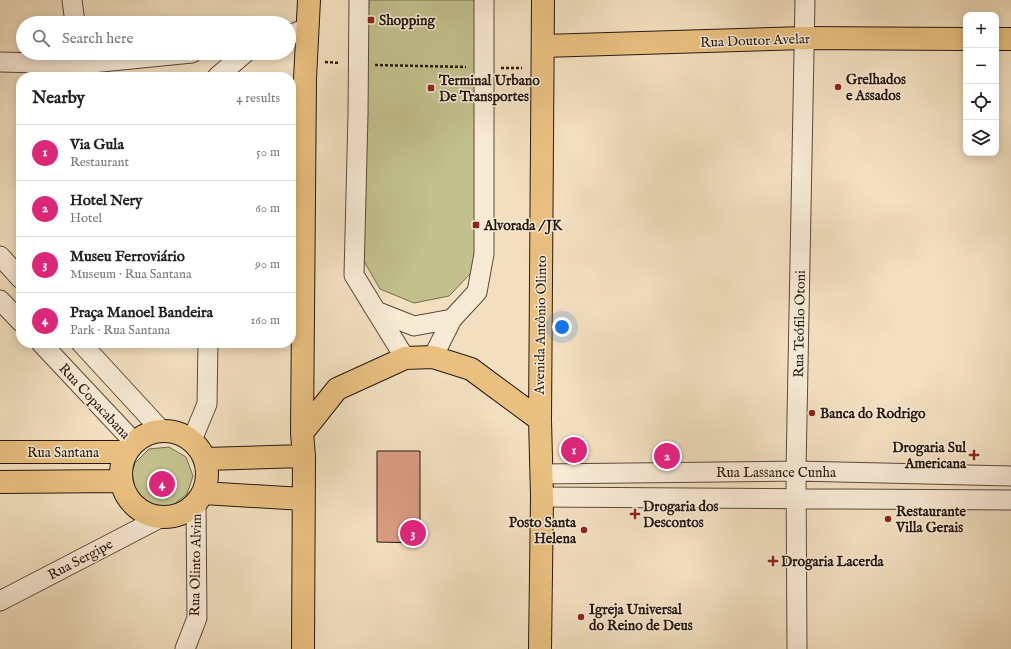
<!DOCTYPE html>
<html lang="en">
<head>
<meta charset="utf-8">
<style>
  body { margin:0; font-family:"IM FELL English",serif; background:#f2f2f2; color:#222 }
  .controls { position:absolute; right:12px; top:12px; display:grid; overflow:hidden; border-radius:8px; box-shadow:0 2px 10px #0003 }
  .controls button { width:36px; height:36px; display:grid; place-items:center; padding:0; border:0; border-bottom:1px solid #e0e0e0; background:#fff; color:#222; font:20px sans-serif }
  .you { position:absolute; left:562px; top:327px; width:14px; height:14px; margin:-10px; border:3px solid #fff; border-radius:50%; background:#1a73e8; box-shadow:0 0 0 6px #1a73e833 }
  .badge { display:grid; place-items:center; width:26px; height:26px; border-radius:50%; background:#db2777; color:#fff; font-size:13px; font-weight:700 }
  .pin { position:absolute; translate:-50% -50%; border:2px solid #fff; box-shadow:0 1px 4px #0006 }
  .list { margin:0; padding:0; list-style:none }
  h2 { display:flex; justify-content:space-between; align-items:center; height:52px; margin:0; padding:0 16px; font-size:17px }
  h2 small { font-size:13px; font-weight:400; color:#767676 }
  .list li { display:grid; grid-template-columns:26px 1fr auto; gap:12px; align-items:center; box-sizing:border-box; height:56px; padding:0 16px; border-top:1px solid #e0e0e0 }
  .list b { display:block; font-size:15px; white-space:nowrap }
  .list p { margin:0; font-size:13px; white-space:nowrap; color:#767676 }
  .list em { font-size:13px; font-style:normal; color:#767676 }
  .icon { flex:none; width:22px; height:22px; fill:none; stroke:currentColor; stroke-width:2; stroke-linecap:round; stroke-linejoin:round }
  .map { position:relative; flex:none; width:1011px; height:649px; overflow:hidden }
  .search { position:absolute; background:#fff; box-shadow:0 2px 10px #0003; left:16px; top:16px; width:280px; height:44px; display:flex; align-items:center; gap:10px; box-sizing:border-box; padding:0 14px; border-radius:22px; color:#767676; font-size:15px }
  .panel { position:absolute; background:#fff; box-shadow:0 2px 10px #0003; left:16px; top:72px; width:280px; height:276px; border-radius:16px }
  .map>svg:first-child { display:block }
  .green { fill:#c2c08d; stroke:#746c4e }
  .building { fill:#d89c81; stroke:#271910 }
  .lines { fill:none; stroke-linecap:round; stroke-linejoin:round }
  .minor-casing { stroke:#5a4a3c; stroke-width:21 }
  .major-casing { stroke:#271910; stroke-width:24 }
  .path { stroke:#271910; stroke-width:2.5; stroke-dasharray:3 2; stroke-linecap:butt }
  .minor { stroke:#f7ead5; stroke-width:19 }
  .major { stroke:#e9c080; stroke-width:22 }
  .poi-dot { fill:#8f2418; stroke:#f7ead5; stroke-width:1.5 }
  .labels { text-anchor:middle; stroke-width:3; stroke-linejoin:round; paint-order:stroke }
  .poi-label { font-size:14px; font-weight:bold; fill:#271910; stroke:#f7ead5; text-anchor:start }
  .street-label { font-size:14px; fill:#271910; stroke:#f7ead5 }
</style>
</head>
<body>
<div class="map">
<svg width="1011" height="649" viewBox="0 0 1011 649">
  <rect width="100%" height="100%" fill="#f2dfbf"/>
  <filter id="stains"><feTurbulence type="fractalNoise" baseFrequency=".005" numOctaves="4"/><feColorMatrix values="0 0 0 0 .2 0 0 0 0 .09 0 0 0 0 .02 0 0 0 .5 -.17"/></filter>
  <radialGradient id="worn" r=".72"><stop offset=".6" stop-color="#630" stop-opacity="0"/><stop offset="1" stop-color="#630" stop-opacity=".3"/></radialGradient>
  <path class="green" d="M369,0H479L478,237L472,272L449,296L414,303L380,289L361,256Z
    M169,447L186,457L193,476L187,494L172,506L152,505L136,493L132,473L135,463L149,449Z"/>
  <path class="building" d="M377,451H420V543L377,542Z"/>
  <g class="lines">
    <g class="minor-casing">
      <path id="minor" d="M72,0L75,23
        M359,0L358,114L354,275L376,311L414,326L452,319L477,292L484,254V0
        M289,35L307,28
        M0,62L81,64L192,53
        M217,77L245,53
        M0,256L21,279
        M0,300L21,322
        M376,311L405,358
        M41,343L134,442
        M81,343L162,431
        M433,357L452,319
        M192,440L207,404L208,343
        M542,474L796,471L1011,476
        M542,497L1011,500
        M0,601L160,518
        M185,649L197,618L196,504
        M797,649L796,471L805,0"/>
    </g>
    <g class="major-casing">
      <path id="major" d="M996,39H1011
        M543,46L805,38L966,39
        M121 474a43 43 0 1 1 86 0a43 43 0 1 1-86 0Z
        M302,433L337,389L405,358L433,357L471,369L540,420
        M0,452H126
        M205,459L304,456
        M0,482L121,481
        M203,493L303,499
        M303,649L304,456L302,433L305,79L309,0
        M540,649L542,497L540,420L543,0"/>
    </g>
    <path class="path" d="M325,62L340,63
      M375,65L466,67
      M501,68H522"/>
    <use href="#minor" class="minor"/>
    <use href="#major" class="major"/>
  </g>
  <g class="poi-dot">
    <rect x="367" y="16" width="8" height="8" rx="2"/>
    <circle cx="838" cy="87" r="4"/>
    <rect x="427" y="84" width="8" height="8" rx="2"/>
    <rect x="472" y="221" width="8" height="8" rx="2"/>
    <circle cx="812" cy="413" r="4"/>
    <path d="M972 449h4v4h4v4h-4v4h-4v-4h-4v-4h4z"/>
    <path d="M633 508h4v4h4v4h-4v4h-4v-4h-4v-4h4z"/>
    <circle cx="888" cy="519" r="4"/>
    <circle cx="584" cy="530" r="4"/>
    <path d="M771 555h4v4h4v4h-4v4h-4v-4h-4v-4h4z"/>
    <circle cx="581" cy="617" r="4"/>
  </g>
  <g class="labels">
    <g class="poi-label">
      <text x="379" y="25">Shopping</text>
      <text x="846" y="84">Grelhados<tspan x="846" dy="16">e Assados</tspan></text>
      <text x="439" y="85">Terminal Urbano<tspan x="439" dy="16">De Transportes</tspan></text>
      <text x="484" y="230">Alvorada / JK</text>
      <text x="820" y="418">Banca do Rodrigo</text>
      <text x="966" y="452" text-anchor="end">Drogaria Sul<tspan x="966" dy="16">Americana</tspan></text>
      <text x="643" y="511">Drogaria dos<tspan x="643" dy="16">Descontos</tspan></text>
      <text x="896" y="516">Restaurante<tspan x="896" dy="16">Villa Gerais</tspan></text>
      <text x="576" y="527" text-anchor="end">Posto Santa<tspan x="576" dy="16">Helena</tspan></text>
      <text x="781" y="566">Drogaria Lacerda</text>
      <text x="589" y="614">Igreja Universal<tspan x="589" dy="16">do Reino de Deus</tspan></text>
    </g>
    <g class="street-label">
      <text transform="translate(755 40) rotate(-2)" y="5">Rua Doutor Avelar</text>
      <text transform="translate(799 324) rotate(-89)" y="5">Rua Teófilo Otoni</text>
      <text transform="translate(540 325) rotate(-89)" y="5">Avenida Antônio Olinto</text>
      <text transform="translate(95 401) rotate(47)" y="5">Rua Copacabana</text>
      <text x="63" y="457">Rua Santana</text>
      <text x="776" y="477">Rua Lassance Cunha</text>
      <text transform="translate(80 559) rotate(-28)" y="5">Rua Sergipe</text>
      <text transform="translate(195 565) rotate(-89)" y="5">Rua Olinto Alvim</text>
    </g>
  </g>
  <rect width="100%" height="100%" filter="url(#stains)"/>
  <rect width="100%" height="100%" fill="url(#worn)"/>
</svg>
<div class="controls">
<button>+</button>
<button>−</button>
<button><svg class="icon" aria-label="locate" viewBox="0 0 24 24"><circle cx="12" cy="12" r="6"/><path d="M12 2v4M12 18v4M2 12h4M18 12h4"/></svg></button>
<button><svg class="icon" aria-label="layers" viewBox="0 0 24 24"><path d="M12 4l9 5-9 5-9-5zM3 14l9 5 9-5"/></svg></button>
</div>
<div class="you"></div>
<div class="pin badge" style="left:574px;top:450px">1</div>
<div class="pin badge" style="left:667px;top:456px">2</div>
<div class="pin badge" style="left:413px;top:533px">3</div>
<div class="pin badge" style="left:162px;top:484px">4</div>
<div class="search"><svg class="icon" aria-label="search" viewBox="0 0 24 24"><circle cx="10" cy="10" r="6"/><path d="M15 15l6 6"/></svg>Search here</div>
<section class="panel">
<h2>Nearby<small>4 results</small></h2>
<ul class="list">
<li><span class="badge">1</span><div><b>Via Gula</b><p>Restaurant</p></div><em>50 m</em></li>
<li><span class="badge">2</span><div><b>Hotel Nery</b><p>Hotel</p></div><em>60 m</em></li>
<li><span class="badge">3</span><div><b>Museu Ferroviário</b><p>Museum · Rua Santana</p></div><em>90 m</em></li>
<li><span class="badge">4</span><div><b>Praça Manoel Bandeira</b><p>Park · Rua Santana</p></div><em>160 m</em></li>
</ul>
</section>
</div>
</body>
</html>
